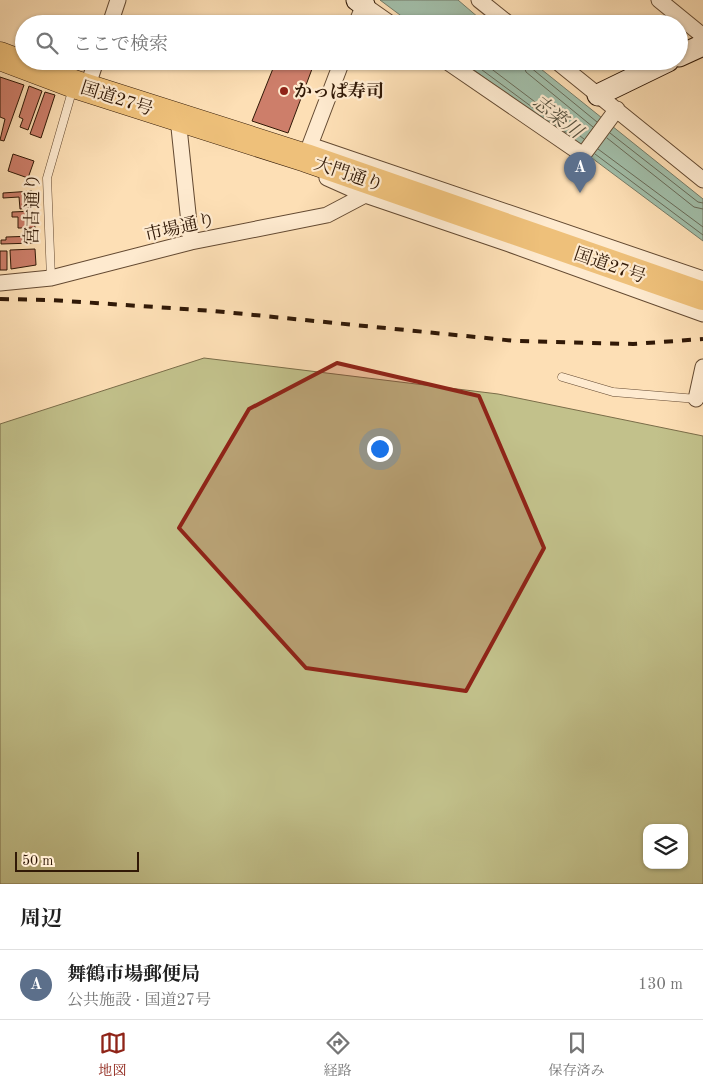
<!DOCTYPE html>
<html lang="ja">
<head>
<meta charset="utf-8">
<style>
  body { margin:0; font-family:"Old Standard TT","Noto Serif JP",serif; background:#f6f6f6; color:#222 }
  .controls { position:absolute; right:15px; bottom:15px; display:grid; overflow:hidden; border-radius:10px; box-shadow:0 1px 4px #0004 }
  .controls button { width:45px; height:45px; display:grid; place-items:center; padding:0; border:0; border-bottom:1px solid #e0e0e0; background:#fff; color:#222; font:25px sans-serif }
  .scale { position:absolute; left:15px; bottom:12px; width:124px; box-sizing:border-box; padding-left:5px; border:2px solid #311907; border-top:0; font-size:14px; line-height:18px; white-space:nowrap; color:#311907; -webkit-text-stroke:4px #feeacf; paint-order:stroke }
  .you { position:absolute; left:379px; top:448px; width:18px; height:18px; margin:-12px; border:4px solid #fff; border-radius:50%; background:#1a73e8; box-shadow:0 0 0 8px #1a73e833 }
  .badge { display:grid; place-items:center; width:32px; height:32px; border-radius:50%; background:#8f2418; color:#fff; font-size:16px; font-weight:700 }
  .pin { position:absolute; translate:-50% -41px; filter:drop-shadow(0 1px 2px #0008) }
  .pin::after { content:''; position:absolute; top:26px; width:18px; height:15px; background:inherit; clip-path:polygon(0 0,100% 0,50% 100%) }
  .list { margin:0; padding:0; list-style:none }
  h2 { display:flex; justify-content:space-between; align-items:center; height:65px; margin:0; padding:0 20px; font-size:21px }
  h2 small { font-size:16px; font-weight:400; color:#767676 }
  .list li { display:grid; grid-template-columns:32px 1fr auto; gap:15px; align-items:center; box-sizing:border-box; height:70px; padding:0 20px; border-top:1px solid #e0e0e0 }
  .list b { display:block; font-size:19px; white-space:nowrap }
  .list p { margin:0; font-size:16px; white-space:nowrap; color:#767676 }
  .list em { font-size:16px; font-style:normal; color:#767676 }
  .icon { flex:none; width:28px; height:28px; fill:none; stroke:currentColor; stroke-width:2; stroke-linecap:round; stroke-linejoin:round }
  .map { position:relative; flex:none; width:703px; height:884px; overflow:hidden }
  .search { position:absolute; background:#fff; box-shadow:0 1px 4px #0004; left:15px; right:15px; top:15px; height:55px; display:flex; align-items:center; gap:12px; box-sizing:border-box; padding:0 18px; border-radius:28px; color:#767676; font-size:19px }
  .sheet { height:135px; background:#fff }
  nav { display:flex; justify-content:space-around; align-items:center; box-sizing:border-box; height:70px; border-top:1px solid #e0e0e0; background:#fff; font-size:14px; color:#767676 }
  nav a { display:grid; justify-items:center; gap:2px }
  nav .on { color:#8f2418 }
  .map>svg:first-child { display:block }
  .green { fill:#c2c18b; stroke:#7a6d49; fill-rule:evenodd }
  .water { fill:#a1bda8; stroke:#747b68 }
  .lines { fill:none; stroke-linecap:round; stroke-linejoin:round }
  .shore { stroke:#696b58; stroke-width:1 }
  .building { fill:#cd7e6a; stroke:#311907 }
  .lane-casing { stroke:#644a32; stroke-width:9 }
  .street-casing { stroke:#644a32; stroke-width:17 }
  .secondary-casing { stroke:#311907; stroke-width:23 }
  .highway-casing { stroke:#311907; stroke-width:29 }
  .lane { stroke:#feeacf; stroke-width:8 }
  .street { stroke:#feeacf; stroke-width:15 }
  .secondary { stroke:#feeacf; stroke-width:21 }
  .highway { stroke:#eec07a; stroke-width:28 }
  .rail { stroke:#311907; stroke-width:4; stroke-dasharray:9 9; stroke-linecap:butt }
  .marked { fill:#8f2418; fill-opacity:0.2; stroke:#8f2418; stroke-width:4; stroke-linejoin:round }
  .poi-dot { fill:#8f2418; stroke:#feeacf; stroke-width:2 }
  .labels { text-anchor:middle; stroke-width:4.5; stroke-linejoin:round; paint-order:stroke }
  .poi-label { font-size:18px; font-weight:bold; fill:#311907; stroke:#feeacf; text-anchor:start }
  .street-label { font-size:18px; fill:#311907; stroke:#feeacf }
  .water-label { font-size:19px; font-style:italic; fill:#58523f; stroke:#feeacf }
</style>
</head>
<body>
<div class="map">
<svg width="703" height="884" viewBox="0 0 703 884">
  <rect width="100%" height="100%" fill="#fddfb5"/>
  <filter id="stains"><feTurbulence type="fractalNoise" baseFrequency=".004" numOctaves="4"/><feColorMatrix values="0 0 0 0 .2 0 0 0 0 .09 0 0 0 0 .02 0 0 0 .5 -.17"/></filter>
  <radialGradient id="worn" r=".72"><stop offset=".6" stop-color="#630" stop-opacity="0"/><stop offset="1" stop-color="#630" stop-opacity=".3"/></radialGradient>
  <path class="green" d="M204,358L498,394L703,436V884H0V424ZM647,828H684V865H647Z"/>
  <path class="water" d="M380,0H458L486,24H412Z
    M462,61H531L703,199V241Z"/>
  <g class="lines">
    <path class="shore" d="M470,61L567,133
      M481,61L584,139
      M522,61L526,72L593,127
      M528,61L530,67L597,122
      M610,133L698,202L703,203
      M607,138L694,207L703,209
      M598,149L703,227
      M595,154L703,235"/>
  </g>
  <path class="building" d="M276,61H315L288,133L252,121Z
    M0,77L24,85L4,141L0,140L5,119L0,117Z
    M29,86L42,91L28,130L20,127L23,119L19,117Z
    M45,92L55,95L41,138L30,134Z
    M13,154L34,161L28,178L8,171Z
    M32,191L34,207L20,209L19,197L3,198V193Z
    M34,211L35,228H18V217H12V212Z
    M35,236V243L1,244V240H6V237Z
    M35,249L36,265L11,269L10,250Z
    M0,251H7V270H0Z"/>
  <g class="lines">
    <g class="lane-casing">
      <path id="lane" d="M51,278L47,178L73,88
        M562,377L613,392L697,399"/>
    </g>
    <g class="street-casing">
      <path id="street" d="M479,0L509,24
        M659,0L703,36
        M110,24L118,0
        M356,24L364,5L391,24
        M446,61L583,155L617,109
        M556,61L703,180
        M87,88L96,61
        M178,118L191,242
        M310,145L703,279
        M308,162L306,158L310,145L342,61
        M327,178L365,195L509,244L703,314
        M0,283L51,278L191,242L327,215L365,195
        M696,399L703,367"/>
    </g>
    <g class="secondary-casing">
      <path id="secondary" d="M357,0L364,5
        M679,56L703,45
        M598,95L668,61"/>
    </g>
    <g class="highway-casing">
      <path id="highway" d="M0,56L74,84L306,158L703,296"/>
    </g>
    <use href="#lane" class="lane"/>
    <use href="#street" class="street"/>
    <use href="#secondary" class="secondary"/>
    <use href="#highway" class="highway"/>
    <path class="rail" d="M0,299L51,300L214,311L516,341L633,344L703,339"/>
  </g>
  <path class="marked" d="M337,363L479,396L544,548L466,691L306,668L179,528L249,409Z"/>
  <circle class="poi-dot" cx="284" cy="91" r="5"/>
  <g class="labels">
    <g class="poi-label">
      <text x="294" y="97">かっぱ寿司</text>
    </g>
    <g class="street-label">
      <text transform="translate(117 98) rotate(18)" y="6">国道27号</text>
      <text transform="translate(349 174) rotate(19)" y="6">大門通り</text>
      <text transform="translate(32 209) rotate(-89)" y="6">宮古通り</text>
      <text transform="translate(180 227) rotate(-13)" y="6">市場通り</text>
      <text transform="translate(610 265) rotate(19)" y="6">国道27号</text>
    </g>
    <g class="water-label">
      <text transform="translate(558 116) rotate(38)" y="7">志楽川</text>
    </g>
  </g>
  <rect width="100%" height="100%" filter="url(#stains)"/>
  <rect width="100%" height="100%" fill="url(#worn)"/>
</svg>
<div class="controls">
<button><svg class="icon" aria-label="layers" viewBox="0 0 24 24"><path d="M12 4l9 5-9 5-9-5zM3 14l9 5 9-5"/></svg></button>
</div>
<div class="scale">50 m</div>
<div class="you"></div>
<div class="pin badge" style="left:580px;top:193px;background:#5c6f8a">A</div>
<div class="search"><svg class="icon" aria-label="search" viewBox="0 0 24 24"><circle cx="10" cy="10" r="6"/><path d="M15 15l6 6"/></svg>ここで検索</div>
</div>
<section class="sheet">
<h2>周辺<small></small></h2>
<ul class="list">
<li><span class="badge" style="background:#5c6f8a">A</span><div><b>舞鶴市場郵便局</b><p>公共施設 · 国道27号</p></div><em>130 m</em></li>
</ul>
</section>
<nav>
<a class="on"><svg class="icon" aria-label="map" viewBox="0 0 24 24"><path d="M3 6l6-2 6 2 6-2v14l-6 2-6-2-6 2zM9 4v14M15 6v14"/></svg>地図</a>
<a><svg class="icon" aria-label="directions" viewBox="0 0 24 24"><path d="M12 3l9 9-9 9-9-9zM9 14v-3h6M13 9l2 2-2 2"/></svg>経路</a>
<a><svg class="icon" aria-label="saved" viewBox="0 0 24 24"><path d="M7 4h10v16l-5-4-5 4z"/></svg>保存済み</a>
</nav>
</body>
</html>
